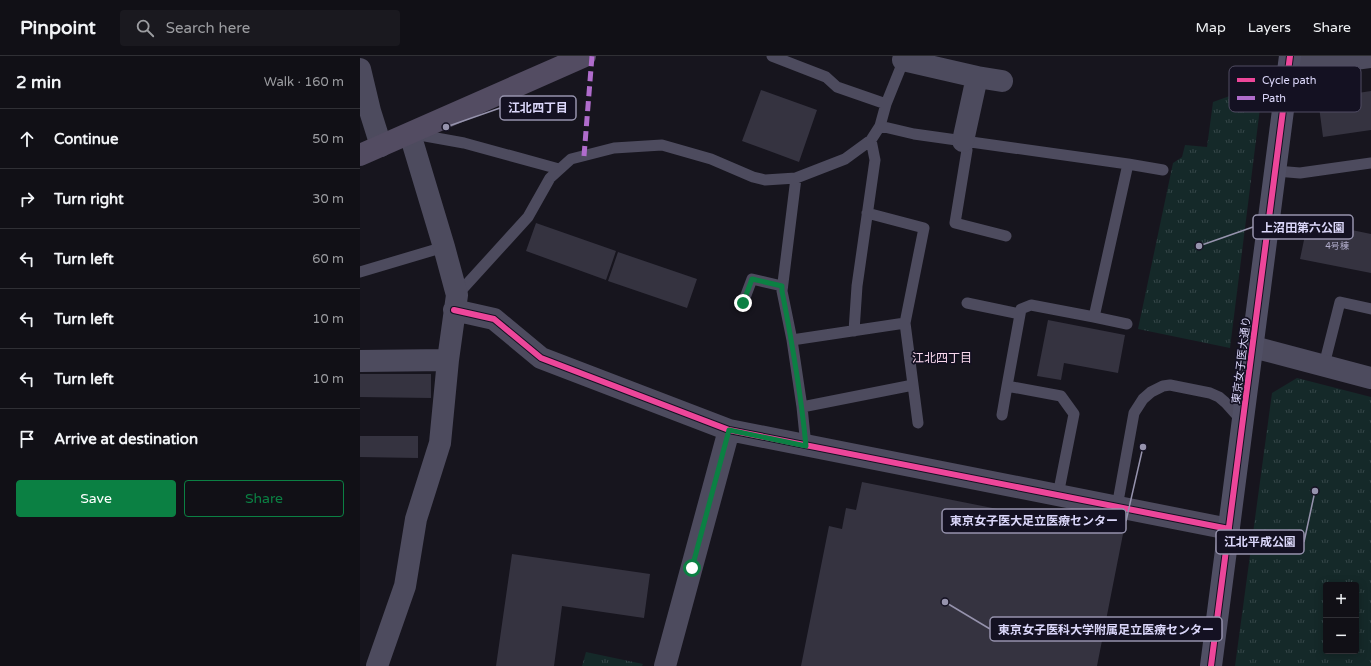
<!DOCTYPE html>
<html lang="en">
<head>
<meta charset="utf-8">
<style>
  body { margin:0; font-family:"Varela Round","Noto Sans JP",sans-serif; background:#1a191f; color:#f1f3f6 }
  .controls { position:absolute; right:12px; bottom:12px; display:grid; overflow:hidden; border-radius:4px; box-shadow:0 2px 10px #0003 }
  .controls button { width:36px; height:36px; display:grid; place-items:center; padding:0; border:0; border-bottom:1px solid #303035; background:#111016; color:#f1f3f6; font:20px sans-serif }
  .stop { position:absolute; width:12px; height:12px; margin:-9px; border:3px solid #0b8043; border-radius:50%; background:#fff }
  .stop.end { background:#0b8043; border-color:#fff; box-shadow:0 1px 4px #0008 }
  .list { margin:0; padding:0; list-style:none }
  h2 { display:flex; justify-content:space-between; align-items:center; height:52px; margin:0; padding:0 16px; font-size:17px }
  h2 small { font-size:13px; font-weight:400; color:#9c9da1 }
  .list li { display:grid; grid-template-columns:26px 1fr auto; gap:12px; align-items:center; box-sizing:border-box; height:60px; padding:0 16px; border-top:1px solid #303035 }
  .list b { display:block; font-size:15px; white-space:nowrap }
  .list em { font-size:13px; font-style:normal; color:#9c9da1 }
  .actions { display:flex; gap:8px; padding:12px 16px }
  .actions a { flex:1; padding:9px 0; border:1px solid #0b8043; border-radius:4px; text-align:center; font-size:14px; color:#0b8043 }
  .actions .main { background:#0b8043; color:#fff }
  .icon { flex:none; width:22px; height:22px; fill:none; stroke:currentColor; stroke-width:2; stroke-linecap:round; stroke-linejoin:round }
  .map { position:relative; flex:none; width:1011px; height:610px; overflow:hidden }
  header { display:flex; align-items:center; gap:24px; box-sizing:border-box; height:56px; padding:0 20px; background:#111016; border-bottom:1px solid #303035 }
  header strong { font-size:19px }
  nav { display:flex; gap:22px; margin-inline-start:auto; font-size:14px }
  .search { width:280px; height:36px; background:#1a191f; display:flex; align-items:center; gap:10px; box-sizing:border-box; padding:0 14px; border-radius:4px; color:#9c9da1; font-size:15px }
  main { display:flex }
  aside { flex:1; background:#111016 }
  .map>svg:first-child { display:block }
  .grass { fill:url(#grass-tufts); fill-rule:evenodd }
  .building { fill:#353340 }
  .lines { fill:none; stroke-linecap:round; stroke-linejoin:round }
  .lane { stroke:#4d4b5e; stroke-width:11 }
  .street { stroke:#4d4b5e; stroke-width:22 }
  .secondary { stroke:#504f64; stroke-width:22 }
  .primary { stroke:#534c62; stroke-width:22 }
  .quiet { stroke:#b06ccc; stroke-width:5; stroke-dasharray:10 5; stroke-linecap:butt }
  .cycleway-casing { stroke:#141122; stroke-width:8 }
  .cycleway { stroke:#ed469a; stroke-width:6 }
  .route { stroke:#0b8043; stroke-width:5 }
  .labels { text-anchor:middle; stroke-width:3.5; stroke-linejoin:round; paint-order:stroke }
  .number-label { font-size:9px; fill:#b2aecc }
  .street-label { font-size:11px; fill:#dbd7fa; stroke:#141122 }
  .neighbourhood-label { font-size:12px; fill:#fad9ee; stroke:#141122 }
  .key { fill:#141122; stroke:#504c63; stroke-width:1 }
  .key-label { font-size:11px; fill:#dbd7fa }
  .leader { fill:none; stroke:#9693ad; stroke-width:1.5 }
  .callout-dot { fill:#9693ad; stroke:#141122; stroke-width:1.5 }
  .callout { fill:#141122; stroke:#9693ad; stroke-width:1.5 }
  .callout-label { font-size:12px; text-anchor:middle; font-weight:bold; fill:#dbd7fa }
</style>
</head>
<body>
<header>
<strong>Pinpoint</strong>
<div class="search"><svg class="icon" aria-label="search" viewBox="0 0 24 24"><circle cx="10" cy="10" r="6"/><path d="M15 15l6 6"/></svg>Search here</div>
<nav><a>Map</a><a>Layers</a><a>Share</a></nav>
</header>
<main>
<aside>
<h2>2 min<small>Walk · 160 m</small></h2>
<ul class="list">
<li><svg class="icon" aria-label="ahead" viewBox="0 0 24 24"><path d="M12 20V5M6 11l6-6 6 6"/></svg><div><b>Continue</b></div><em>50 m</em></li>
<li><svg class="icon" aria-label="right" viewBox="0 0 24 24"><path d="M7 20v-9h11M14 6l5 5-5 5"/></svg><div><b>Turn right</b></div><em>30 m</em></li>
<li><svg class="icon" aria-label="left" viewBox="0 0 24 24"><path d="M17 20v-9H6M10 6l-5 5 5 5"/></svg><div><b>Turn left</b></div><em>60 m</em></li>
<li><svg class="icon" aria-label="left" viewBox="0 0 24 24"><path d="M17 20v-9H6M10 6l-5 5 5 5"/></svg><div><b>Turn left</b></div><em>10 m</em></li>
<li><svg class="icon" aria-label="left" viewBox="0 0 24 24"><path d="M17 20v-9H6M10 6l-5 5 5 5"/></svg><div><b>Turn left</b></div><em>10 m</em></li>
<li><svg class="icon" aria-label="arrive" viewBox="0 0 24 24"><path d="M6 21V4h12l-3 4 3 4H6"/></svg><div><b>Arrive at destination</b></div></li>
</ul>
<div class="actions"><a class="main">Save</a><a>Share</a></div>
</aside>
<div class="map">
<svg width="1011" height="610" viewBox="0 0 1011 610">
  <defs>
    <pattern id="grass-tufts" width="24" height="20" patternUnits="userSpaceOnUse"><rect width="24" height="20" fill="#152929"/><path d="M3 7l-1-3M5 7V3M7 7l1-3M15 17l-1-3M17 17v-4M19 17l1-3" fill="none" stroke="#364749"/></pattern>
  </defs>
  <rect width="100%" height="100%" fill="#17151e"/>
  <path class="grass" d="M903,28L870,292L778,273L813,107L822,101L825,89L847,91L853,46Z
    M937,322L1011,341V610H875L912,337ZM966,529H996V595H966Z
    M226,596L283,608L282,610H222Z"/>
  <path class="building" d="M401,34L457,54L439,106L382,85Z
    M1011,35V74L963,81L958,43Z
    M948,165L1011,178V217L940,203Z
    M176,167L256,195L246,224L166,195Z
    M258,196L337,223L327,252L248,225Z
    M688,264L765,279L758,317L704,307L701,324L677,320Z
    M0,318H71V342L0,341Z
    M0,380H58V402L0,401Z
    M502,426L763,478L737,610H441L469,470L482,473L486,452L496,454Z
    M152,498L290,518L284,562L202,550L194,610H136Z"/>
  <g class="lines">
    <path class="lane" d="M412,0L466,21L477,31L526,48
      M520,70L554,78L768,108L803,114
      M54,78L104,87L199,113
      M603,85L607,94L595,167L646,180
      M916,115L940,117L1011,107
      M436,122L422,235L432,284L442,351L446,390
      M507,157L564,172L545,267L558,367
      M0,216L84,191
      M97,239L168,161L190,122L211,103L254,92L302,89L351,103L393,121L405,124L436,122L485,103L511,84L520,70L526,48L545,1
      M383,247L392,223L422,230
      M607,247L660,258
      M734,261L767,268
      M494,275L497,230L515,104L511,84
      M432,284L545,267
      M964,309L980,246L1011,253
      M442,351L553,329
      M642,359L647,330
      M698,439L714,358L701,340L647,330L661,253L671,249L734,261L768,108
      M757,451L774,357L783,343L791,336L803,330L810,329L850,337L859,341L866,347L883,366"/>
    <path class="street" d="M543,4L617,21L603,85
      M929,10L950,9L1011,1
      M0,13L10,55L21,90
      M617,21L642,25
      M94,254L134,263L181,302L369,374L869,473
      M893,291L1011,322
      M0,305L88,304
      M17,610L45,530L56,463L80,387L88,304L97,239L84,191L50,78
      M305,610L369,374"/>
    <path class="secondary" d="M851,610L930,0"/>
    <path class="primary" d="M0,99L225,0"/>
    <path class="quiet" d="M224,100L232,0"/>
    <g class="cycleway-casing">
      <path id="cycleway" d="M94,254L134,263L181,302L369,374L869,473
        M851,610L930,0"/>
    </g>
    <use href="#cycleway" class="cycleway"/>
  </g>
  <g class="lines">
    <path class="route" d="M332,512L369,374L446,390C441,338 432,286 422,235V230L392,223L383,247"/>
  </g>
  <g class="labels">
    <g class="number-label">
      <text x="977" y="193">4号棟</text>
    </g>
    <g class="street-label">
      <text transform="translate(881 304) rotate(-83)" y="4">東京女子医大通り</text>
    </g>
    <g class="neighbourhood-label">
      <text x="582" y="306">江北四丁目</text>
    </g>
  </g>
  <rect x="869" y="10" width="132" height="46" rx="6" class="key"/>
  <rect x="877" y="22" width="18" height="4" fill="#ed469a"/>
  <rect x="877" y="40" width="18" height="4" fill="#b06ccc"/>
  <g class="key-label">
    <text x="902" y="28">Cycle path</text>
    <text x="902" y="46">Path</text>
  </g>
  <path class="leader" d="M86 71L140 52M839 190L893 171M783 391L766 465M955 435L944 486M585 546L630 573"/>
  <g class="callout-dot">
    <circle cx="86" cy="71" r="4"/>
    <circle cx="839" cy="190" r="4"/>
    <circle cx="783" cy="391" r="4"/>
    <circle cx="955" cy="435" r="4"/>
    <circle cx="585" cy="546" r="4"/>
  </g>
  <g class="callout">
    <rect x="140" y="40" width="76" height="24" rx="4"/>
    <rect x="893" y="159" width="100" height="24" rx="4"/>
    <rect x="582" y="453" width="184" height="24" rx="4"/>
    <rect x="856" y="474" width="88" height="24" rx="4"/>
    <rect x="630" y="561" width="232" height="24" rx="4"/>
  </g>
  <g class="callout-label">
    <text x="178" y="56">江北四丁目</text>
    <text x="943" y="176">上沼田第六公園</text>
    <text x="674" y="469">東京女子医大足立医療センター</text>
    <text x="900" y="490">江北平成公園</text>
    <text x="746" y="578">東京女子医科大学附属足立医療センター</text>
  </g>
</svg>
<div class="controls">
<button>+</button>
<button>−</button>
</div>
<div class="stop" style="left:332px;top:512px"></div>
<div class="stop end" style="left:383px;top:247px"></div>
</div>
</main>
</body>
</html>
